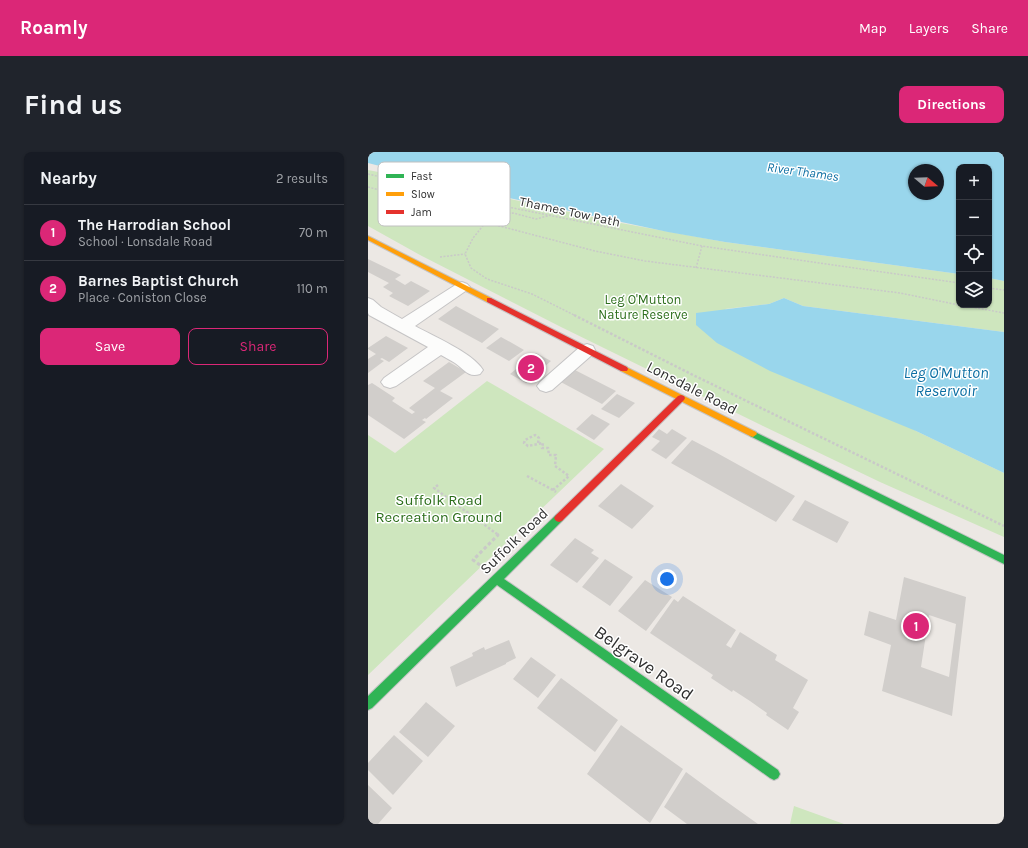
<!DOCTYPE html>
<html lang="en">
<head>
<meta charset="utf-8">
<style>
  body { margin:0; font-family:Karla,sans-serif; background:#20242c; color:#f1f3f6 }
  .controls { position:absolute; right:12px; top:12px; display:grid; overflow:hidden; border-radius:8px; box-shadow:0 1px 3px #0004 }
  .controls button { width:36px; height:36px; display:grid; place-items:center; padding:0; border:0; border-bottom:1px solid #363941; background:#171b24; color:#f1f3f6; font:20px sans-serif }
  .compass { position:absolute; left:540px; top:12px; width:36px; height:36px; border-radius:50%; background:#171b24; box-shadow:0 1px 3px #0004; rotate:109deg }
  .you { position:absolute; left:299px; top:427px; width:14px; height:14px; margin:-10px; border:3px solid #fff; border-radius:50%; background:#1a73e8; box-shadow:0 0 0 6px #1a73e833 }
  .badge { display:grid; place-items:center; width:26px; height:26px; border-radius:50%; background:#db2777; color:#fff; font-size:13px; font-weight:700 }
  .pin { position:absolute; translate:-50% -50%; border:2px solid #fff; box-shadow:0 1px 4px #0006 }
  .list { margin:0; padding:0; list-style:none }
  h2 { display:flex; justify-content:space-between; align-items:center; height:52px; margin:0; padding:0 16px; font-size:17px }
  h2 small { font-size:13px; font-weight:400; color:#9ea1a6 }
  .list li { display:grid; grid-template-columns:26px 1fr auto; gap:12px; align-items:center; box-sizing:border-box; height:56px; padding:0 16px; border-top:1px solid #363941 }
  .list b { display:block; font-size:15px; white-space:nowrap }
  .list p { margin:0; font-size:13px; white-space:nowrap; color:#9ea1a6 }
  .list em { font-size:13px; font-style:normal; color:#9ea1a6 }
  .actions { display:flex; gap:8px; padding:12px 16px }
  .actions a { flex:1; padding:9px 0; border:1px solid #db2777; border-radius:8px; text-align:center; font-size:14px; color:#db2777 }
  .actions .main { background:#db2777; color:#fff }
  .icon { flex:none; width:22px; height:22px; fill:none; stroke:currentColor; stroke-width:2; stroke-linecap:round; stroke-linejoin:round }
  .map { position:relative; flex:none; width:636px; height:672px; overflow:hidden; border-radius:8px }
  header { display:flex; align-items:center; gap:24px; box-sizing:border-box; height:56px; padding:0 20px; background:#db2777; color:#fff }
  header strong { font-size:19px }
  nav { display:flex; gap:22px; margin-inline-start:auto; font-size:14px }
  .intro { display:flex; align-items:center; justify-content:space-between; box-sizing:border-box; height:96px; padding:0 24px }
  h1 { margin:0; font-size:28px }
  .button { padding:10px 18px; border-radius:8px; background:#db2777; color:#fff; font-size:14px; font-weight:700 }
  main { display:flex; gap:24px; padding:0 24px }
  aside { flex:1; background:#171b24; border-radius:8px; box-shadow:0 1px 3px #0004 }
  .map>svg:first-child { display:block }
  .green { fill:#cee6be }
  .water { fill:#99d6ec; fill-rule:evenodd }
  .building { fill:#d1cecb; fill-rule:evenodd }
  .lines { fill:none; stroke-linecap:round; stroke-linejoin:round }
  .street-casing { stroke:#c5c4c5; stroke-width:2 }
  .fast-casing { stroke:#c5c4c5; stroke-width:2 }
  .slow-casing { stroke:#c5c4c5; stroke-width:2 }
  .jam-casing { stroke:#c5c4c5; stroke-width:2 }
  .path-far2 { stroke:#c9c9c8; stroke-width:1.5; stroke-dasharray:2 1.5; stroke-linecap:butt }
  .path-far1 { stroke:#c9c9c8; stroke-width:2.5; stroke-dasharray:2.5 2; stroke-linecap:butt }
  .path { stroke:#c9c9c8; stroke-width:3; stroke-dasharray:3.5 2.5; stroke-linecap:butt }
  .street { fill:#fcfcfb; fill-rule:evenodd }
  .fast { fill:#30b455; fill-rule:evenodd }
  .slow { fill:#ff9f0a; fill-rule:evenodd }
  .jam { fill:#e5322d; fill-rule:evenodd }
  .labels { text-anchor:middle; stroke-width:3; stroke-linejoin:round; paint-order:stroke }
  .far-water-label { font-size:13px; font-style:italic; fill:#0d6fa3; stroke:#fff }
  .far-street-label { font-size:13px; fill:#2e2e2e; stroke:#fff }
  .far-park-label { font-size:13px; fill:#2c6e1b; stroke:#fff }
  .street-label { font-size:15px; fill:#2e2e2e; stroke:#fff }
  .park-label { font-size:15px; fill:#2c6e1b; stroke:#fff }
  .water-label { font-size:16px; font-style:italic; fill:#0d6fa3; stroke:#fff }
  .near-street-label { font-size:18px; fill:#2e2e2e; stroke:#fff }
  .key { fill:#fff; stroke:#c0c0c0; stroke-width:1 }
  .key-label { font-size:11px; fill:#2e2e2e }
</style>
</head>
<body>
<header>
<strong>Roamly</strong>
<nav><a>Map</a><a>Layers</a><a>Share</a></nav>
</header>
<div class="intro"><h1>Find us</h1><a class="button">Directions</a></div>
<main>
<aside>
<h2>Nearby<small>2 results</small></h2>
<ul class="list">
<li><span class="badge">1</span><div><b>The Harrodian School</b><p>School · Lonsdale Road</p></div><em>70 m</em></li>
<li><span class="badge">2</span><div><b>Barnes Baptist Church</b><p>Place · Coniston Close</p></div><em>110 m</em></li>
</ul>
<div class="actions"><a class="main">Save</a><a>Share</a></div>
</aside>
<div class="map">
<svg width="636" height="672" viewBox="0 0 636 672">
  <rect width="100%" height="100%" fill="#ece8e4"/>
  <path class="green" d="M0,18L83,34L242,69L357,90L591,122V153H621V126L636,129V180L435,154L416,146L401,152L357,157L548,279L636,321V385L512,330L393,273L193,175L52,103L0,74Z
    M119,229L236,297L0,523V283L27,301Z
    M426,654L476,672H422Z"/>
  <path class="water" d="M0,0H636V129L621,126V15H591V122L357,90L300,80L122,42L0,11ZM546,18H570V42H546Z
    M416,146L435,154L636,180V321L548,279L402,219L349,191L328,173V161L401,152Z"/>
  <path class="building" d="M0,107L33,123L27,127L37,133L43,129L62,139L40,154L21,144L25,141L15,135L21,131L0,120Z
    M88,154L110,166L131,177L114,191L70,167Z
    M18,184L40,196L21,210L14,206L12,207L16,209L0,221V207L8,202L0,197V196Z
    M133,185L144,191L156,198L141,209L118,196Z
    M168,201L183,209L158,231L142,222Z
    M81,210L98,220L72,239L85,246L58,267L57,266L54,268L58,270L36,287L0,263V233L4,231L27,246L24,249L44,262L47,260L41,256L67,236L55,229Z
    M203,216L248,239L234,252L189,228Z
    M249,242L267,251L251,266L233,257Z
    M224,262L242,272L226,288L208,277Z
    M291,277L299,282L304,277L319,286L298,307L283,298L292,289L284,285Z
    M324,288L349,301L427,344L408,370L303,311Z
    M253,332L286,354L264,377L230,354Z
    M437,348L481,370L469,391L424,368Z
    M207,386L226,398L223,401L231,406L209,431L182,413Z
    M237,407L265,425L242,454L214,435Z
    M536,425L598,445L584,564L514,539L523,493L496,483L501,459L528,468ZM561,463L588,472L581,525L553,515Z
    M277,428L304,445L278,479L250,459Z
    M315,444L368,478L358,493L363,496L372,480L409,503L407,508L440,528L425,556L431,560L420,578L398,563L399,561L382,549L365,538L364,540L343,526L345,523L282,481L306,447L310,450Z
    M141,488L148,506L138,511V512L88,535L82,515L105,504L104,501L116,495L117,498Z
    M163,505L188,523L170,546L145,527Z
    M193,526L250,568L227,600L169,556Z
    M58,550L87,574L60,605L31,580Z
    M253,573L315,617L282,671L219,622Z
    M26,583L55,609L25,643L0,618V611Z
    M318,620L352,645L390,672H319L296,655Z
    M0,633L24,656L10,672H0Z"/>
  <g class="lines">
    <g class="street-casing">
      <path id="street" d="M94,130L99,132L102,135L99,138L47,174C65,184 105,201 115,218L112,222C100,226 96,217 87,211C82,208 77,205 73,203L28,234L22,236L16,234L13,230L16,226L60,195L1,163L0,161V146L5,148L13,155L34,167L89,132Z
        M219,192L225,194L227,198L225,202L184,238L178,240L172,238L169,234L172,230L213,194Z"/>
    </g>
    <g class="fast-casing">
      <path id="fast" d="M385,279L636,403V412L382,284L381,282L382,280Z
        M191,362L194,363L196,366L194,369L136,427L410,618L412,622L410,626L406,628L402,626L129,433L4,556L0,558V544L188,363Z"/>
    </g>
    <g class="slow-casing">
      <path id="slow" d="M0,84L123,146L124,148L121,150H119L0,88Z
        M256,214L388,280L389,282L385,285L382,284L253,219L252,217Z"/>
    </g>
    <g class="jam-casing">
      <path id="jam" d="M119,146H123L259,215L260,217L259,219H253L119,150Z
        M313,243L316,244L317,246L316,248L194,369L191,370L188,369L186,366L188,363L310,244Z"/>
    </g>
    <path class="path-far2" d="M0,22L140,55L334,94L591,131
      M0,35L88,58L123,64
      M183,63L168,67L145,61L123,64L105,86L97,102L103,116L119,127L164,142L208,164
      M120,71L227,99L277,109L532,141L591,153
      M72,105L97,102
      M328,116L334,94
      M621,136L636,138
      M593,153L636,161"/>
    <path class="path-far1" d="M206,163L325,223L636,374
      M170,291L171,286L167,283L157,288L156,291L160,294L175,291L174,296H180L181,303H188L187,314L201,324L185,338L188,340
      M159,324L185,338
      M70,333L66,336L129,382"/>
    <path class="path" d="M112,413L105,408L130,383L128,381"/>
    <use href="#street" class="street"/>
    <use href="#fast" class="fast"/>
    <use href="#slow" class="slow"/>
    <use href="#jam" class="jam"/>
  </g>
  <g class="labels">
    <g class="far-water-label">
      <text transform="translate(435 19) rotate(8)" y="5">River Thames</text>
    </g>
    <g class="far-street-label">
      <text transform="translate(202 59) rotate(12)" y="5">Thames Tow Path</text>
    </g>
    <g class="far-park-label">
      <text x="275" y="152">Leg O'Mutton<tspan x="275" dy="15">Nature Reserve</tspan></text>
    </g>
    <g class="street-label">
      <text transform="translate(324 236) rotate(27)" y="5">Lonsdale Road</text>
      <text transform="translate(146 389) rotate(-44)" y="5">Suffolk Road</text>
    </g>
    <g class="park-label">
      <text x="71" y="353">Suffolk Road<tspan x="71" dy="17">Recreation Ground</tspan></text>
    </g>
    <g class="water-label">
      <text x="578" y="226">Leg O'Mutton<tspan x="578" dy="18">Reservoir</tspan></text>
    </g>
    <g class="near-street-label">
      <text transform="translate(276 511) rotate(35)" y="6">Belgrave Road</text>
    </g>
  </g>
  <rect x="10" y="10" width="132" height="64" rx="6" class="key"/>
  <rect x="18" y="22" width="18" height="4" fill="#30b455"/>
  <rect x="18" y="40" width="18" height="4" fill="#ff9f0a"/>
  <rect x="18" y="58" width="18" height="4" fill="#e5322d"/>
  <g class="key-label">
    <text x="43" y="28">Fast</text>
    <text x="43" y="46">Slow</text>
    <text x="43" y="64">Jam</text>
  </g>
</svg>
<div class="controls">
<button>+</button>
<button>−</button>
<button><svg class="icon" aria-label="locate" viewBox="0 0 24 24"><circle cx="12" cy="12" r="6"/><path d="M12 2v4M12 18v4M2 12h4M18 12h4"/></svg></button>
<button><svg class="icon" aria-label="layers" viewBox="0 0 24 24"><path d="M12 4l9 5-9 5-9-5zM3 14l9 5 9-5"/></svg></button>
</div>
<svg class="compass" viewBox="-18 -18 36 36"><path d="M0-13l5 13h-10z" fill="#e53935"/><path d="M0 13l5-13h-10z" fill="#9ea1a6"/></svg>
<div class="you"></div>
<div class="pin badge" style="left:548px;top:474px">1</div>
<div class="pin badge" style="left:163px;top:216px">2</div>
</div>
</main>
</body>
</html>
